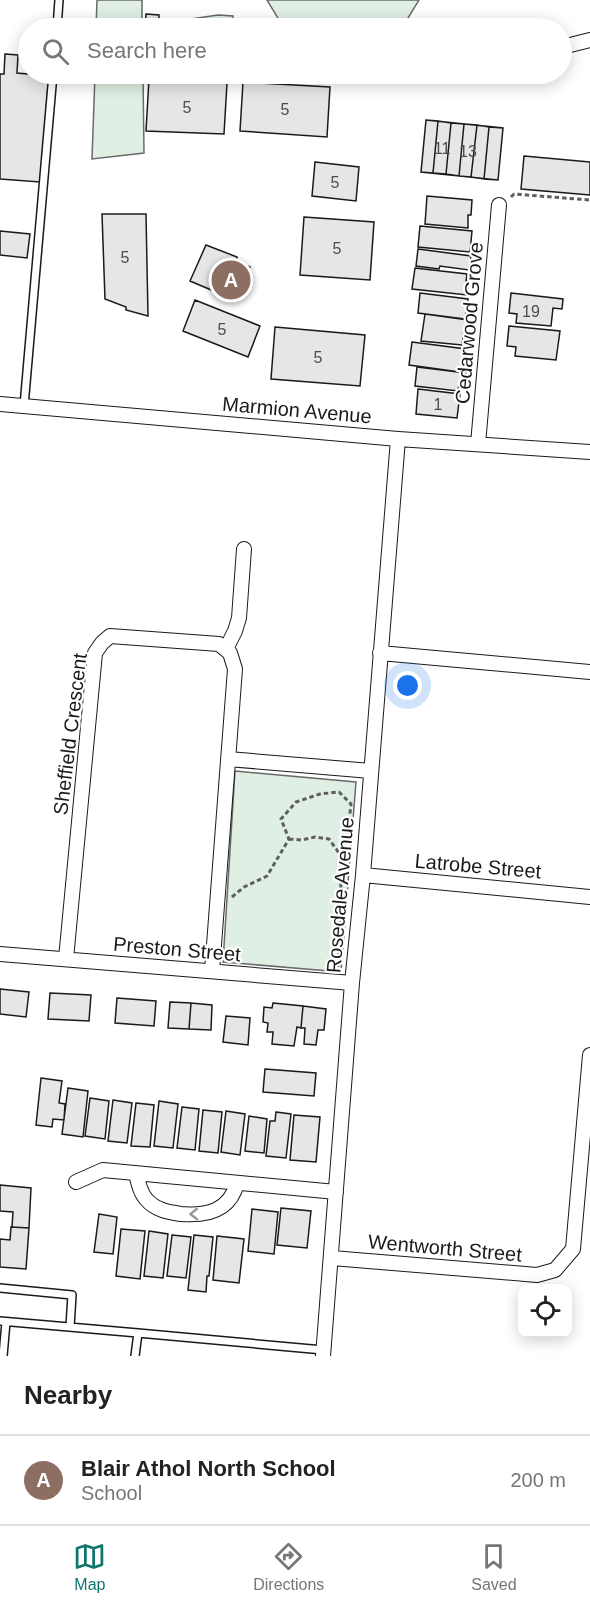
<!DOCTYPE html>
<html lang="en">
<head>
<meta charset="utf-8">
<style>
  body { margin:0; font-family:Arial,sans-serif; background:#f6f6f6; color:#222 }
  .controls { position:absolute; right:18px; bottom:18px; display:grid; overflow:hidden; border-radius:12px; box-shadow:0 3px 15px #0003 }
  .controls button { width:54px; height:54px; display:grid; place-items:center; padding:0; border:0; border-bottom:2px solid #e0e0e0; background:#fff; color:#222; font:30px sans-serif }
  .you { position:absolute; left:408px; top:686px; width:21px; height:21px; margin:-15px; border:4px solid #fff; border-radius:50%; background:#1a73e8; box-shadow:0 0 0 9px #1a73e833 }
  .badge { display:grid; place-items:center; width:39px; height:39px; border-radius:50%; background:#0f766e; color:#fff; font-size:20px; font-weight:700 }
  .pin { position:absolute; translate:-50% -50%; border:3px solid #fff; box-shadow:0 2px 6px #0006 }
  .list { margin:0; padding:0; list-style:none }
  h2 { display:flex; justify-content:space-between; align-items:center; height:78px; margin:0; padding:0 24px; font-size:26px }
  h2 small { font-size:20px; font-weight:400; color:#767676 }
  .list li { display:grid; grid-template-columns:39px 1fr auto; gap:18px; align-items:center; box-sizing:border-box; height:90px; padding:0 24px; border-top:2px solid #e0e0e0 }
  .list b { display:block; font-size:22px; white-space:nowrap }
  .list p { margin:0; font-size:20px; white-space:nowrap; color:#767676 }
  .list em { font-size:20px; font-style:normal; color:#767676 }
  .icon { flex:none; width:33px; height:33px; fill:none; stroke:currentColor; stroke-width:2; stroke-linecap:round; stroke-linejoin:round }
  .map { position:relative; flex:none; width:590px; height:1356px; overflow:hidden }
  .search { position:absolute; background:#fff; box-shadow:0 3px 15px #0003; left:18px; right:18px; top:18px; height:66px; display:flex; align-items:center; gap:15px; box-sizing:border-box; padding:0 21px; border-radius:33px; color:#767676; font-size:22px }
  .sheet { height:168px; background:#fff }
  nav { display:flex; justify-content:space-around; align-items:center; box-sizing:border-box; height:84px; border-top:2px solid #e0e0e0; background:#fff; font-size:16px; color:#767676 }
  nav a { display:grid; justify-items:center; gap:3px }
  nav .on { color:#0f766e }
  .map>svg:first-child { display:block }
  .green { fill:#e0efe3; stroke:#6a6a6a; stroke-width:1.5 }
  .building { fill:#e6e6e6; stroke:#1a1a1a; stroke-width:1.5 }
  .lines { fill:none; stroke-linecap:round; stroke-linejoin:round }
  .lane-casing { stroke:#1a1a1a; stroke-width:10 }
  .street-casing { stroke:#1a1a1a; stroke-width:16 }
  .path { stroke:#5f5f5f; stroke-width:3; stroke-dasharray:4.5 3; stroke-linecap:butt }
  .lane { stroke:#fff; stroke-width:7 }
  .street { stroke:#fff; stroke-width:14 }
  .oneway { stroke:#989898 }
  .labels { text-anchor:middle; stroke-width:4.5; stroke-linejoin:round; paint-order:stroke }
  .number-label { font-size:16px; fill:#4d4d4d }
  .street-label { font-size:20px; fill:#1a1a1a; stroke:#fff }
</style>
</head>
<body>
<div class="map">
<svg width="590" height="1356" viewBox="0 0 590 1356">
  <rect width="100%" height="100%" fill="#fff"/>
  <path class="green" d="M97,0H142V28H96Z
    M267,0H419L405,23L392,28H298L279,20Z
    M218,15L233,16L232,28H164V23Z
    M95,74H143L144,153L92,159Z
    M145,74H229L228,81L145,75Z
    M235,771L356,782L341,972L223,962Z"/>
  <path class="building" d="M146,14L159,15V28H145Z
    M5,54L18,55L17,73L49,76L40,182L0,179V74H4Z
    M149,79L227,83L224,134L146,131Z
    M243,82L330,87L327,137L240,131Z
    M426,120L503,128L498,180L421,172Z
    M426,120L438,121L433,173L421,172Z
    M438,121L451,123L446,174L433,173Z
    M451,123L464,124L459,176L446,174Z
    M464,124L477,125L471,177L459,176Z
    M477,125L489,127L484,179L471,177Z
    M489,127L503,128L498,180L484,179Z
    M524,156L590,162V195L521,189Z
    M315,162L359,167L356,201L312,196Z
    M427,196L472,200L471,215H468V228L425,224Z
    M102,214H146L148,316L126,310V307L105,299Z
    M304,217L374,222L370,280L300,275Z
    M420,226L472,231L470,252L418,247Z
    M0,231L30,234L27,258L0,255Z
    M206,245L237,257V261L250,267L235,300L190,281Z
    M418,249L471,256L469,270L440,266L439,269L416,266Z
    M415,268L467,274L466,281H469L467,295L412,289Z
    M420,293L468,299L465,319L418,313Z
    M511,293L563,299L562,309L553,308L551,326L516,323L517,314L509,313Z
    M195,300L260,326L248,357L183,331Z
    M425,314L468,320L467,330H464L462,345L421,341Z
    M509,326L560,331L556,360L515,356L516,347L507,346Z
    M275,327L365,335L360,386L271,379Z
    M412,342L466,349L465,357L468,359L467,364L461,363L460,372L409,365Z
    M417,367L466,373L465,385L459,384L458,391L415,386Z
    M418,389L460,394L457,418L416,414Z
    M0,989L29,992L26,1017L0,1014Z
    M50,993L91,995L89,1021L48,1019Z
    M117,998L156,1001L154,1026L115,1023Z
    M170,1002L191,1003L189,1029L168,1028Z
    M191,1003L212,1005L211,1030L189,1029Z
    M273,1003L303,1006L301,1028L297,1027L294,1046L272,1044L273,1032H267L268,1023L263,1022L264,1007L272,1008Z
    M303,1006L326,1009L324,1030H318L316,1045L304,1044L305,1028H301Z
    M226,1016L250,1018L248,1045L223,1042Z
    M265,1069L316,1073L314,1096L263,1092Z
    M41,1078L62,1081L59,1103L65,1104L64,1120L53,1119L52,1127L36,1125Z
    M68,1088L88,1091L83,1137L62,1134Z
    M90,1098L109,1101L105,1139L85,1136Z
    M113,1100L132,1103L127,1143L108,1141Z
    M159,1101L178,1104L173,1148L154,1146Z
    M136,1103L154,1105L150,1147L131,1146Z
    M182,1107L199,1109L195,1150L177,1148Z
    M203,1110L222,1112L218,1153L199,1151Z
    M226,1111L245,1114L240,1155L221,1152Z
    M276,1112L291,1114L286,1158L266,1156L270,1121H275Z
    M294,1115L320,1117L316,1162L290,1160Z
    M249,1116L267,1119L264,1153L245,1151Z
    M0,1185L31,1188L29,1228L12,1227L13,1212L0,1211Z
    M281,1208L311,1211L307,1248L277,1245Z
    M252,1209L278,1212L274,1254L248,1251Z
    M99,1214L117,1217L113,1254L94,1252Z
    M11,1227L29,1228L26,1269L0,1267V1239L10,1240Z
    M121,1229L145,1231L140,1279L116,1276Z
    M149,1231L168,1234L163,1278L144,1276Z
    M172,1235L191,1237L186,1278L167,1276Z
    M194,1235L213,1237L209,1276H207L206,1292L188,1290Z
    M217,1236L244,1239L239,1283L213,1280Z"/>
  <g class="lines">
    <g class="lane-casing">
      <path id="lane" d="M57,28L59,0
        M24,406L53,74
        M0,1288L72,1295L70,1327
        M0,1321L138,1333L135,1356
        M138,1333L323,1350
        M3,1356L6,1322"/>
    </g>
    <g class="street-casing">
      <path id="street" d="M562,47L590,40
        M0,404L398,439L590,452
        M478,444L499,205
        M226,649L235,631L239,618L244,549
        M380,653L590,672
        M228,759L371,771
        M363,875L590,897
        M0,954L352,983
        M66,959L95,653L102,643L110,636L219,644L230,653L235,669L212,971
        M136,1173C138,1182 140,1192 146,1199C155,1210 168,1212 181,1214C207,1216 230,1211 237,1183
        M76,1182L103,1170L336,1192
        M332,1258L537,1275L555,1270L573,1249L590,1055
        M323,1356L352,983L363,875L398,439"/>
    </g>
    <path class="path" d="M511,197L514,194L590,200
      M289,839L302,840L315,837L329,839L344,860H350
      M232,897L244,887L267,876L289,839L281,819L296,802L320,794L339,792L351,804L346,850L340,876L342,899L338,967"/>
    <use href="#lane" class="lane"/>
    <use href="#street" class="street"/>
  </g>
  <defs><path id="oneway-chevron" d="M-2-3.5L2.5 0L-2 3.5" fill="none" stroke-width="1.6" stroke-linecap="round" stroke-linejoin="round" transform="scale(1.5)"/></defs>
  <use class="oneway" href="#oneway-chevron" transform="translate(194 1214) rotate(179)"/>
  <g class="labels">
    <g class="number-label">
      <text x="187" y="113">5</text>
      <text x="285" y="115">5</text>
      <text x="442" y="154">11</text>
      <text x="468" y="157">13</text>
      <text x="335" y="188">5</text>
      <text x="337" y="254">5</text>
      <text x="125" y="263">5</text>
      <text x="531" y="317">19</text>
      <text x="222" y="335">5</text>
      <text x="318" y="363">5</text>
      <text x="438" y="410">1</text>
    </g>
    <g class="street-label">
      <text transform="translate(469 323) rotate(-85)" y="7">Cedarwood Grove</text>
      <text transform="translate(297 410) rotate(5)" y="7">Marmion Avenue</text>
      <text transform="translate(70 734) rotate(-83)" y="7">Sheffield Crescent</text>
      <text transform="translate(478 866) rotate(5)" y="7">Latrobe Street</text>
      <text transform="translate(340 895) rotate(-85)" y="7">Rosedale Avenue</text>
      <text transform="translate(177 949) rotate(5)" y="7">Preston Street</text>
      <text transform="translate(445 1248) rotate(5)" y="7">Wentworth Street</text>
    </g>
  </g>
</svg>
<div class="controls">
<button><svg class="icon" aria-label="locate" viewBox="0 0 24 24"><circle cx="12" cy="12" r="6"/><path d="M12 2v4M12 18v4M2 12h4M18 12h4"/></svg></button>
</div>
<div class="you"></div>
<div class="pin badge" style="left:231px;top:280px;background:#8d6e63">A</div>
<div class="search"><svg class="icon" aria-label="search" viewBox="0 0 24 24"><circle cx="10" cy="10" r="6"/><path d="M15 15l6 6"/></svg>Search here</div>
</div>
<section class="sheet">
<h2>Nearby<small></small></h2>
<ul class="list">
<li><span class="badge" style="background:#8d6e63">A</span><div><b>Blair Athol North School</b><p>School</p></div><em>200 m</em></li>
</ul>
</section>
<nav>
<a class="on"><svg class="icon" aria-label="map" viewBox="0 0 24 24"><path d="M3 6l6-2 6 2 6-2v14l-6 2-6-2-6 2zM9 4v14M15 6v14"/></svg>Map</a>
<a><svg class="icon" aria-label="directions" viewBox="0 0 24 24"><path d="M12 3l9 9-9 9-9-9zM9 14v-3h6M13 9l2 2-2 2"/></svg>Directions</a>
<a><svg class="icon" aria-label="saved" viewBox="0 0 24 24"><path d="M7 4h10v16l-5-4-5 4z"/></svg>Saved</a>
</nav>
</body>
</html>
